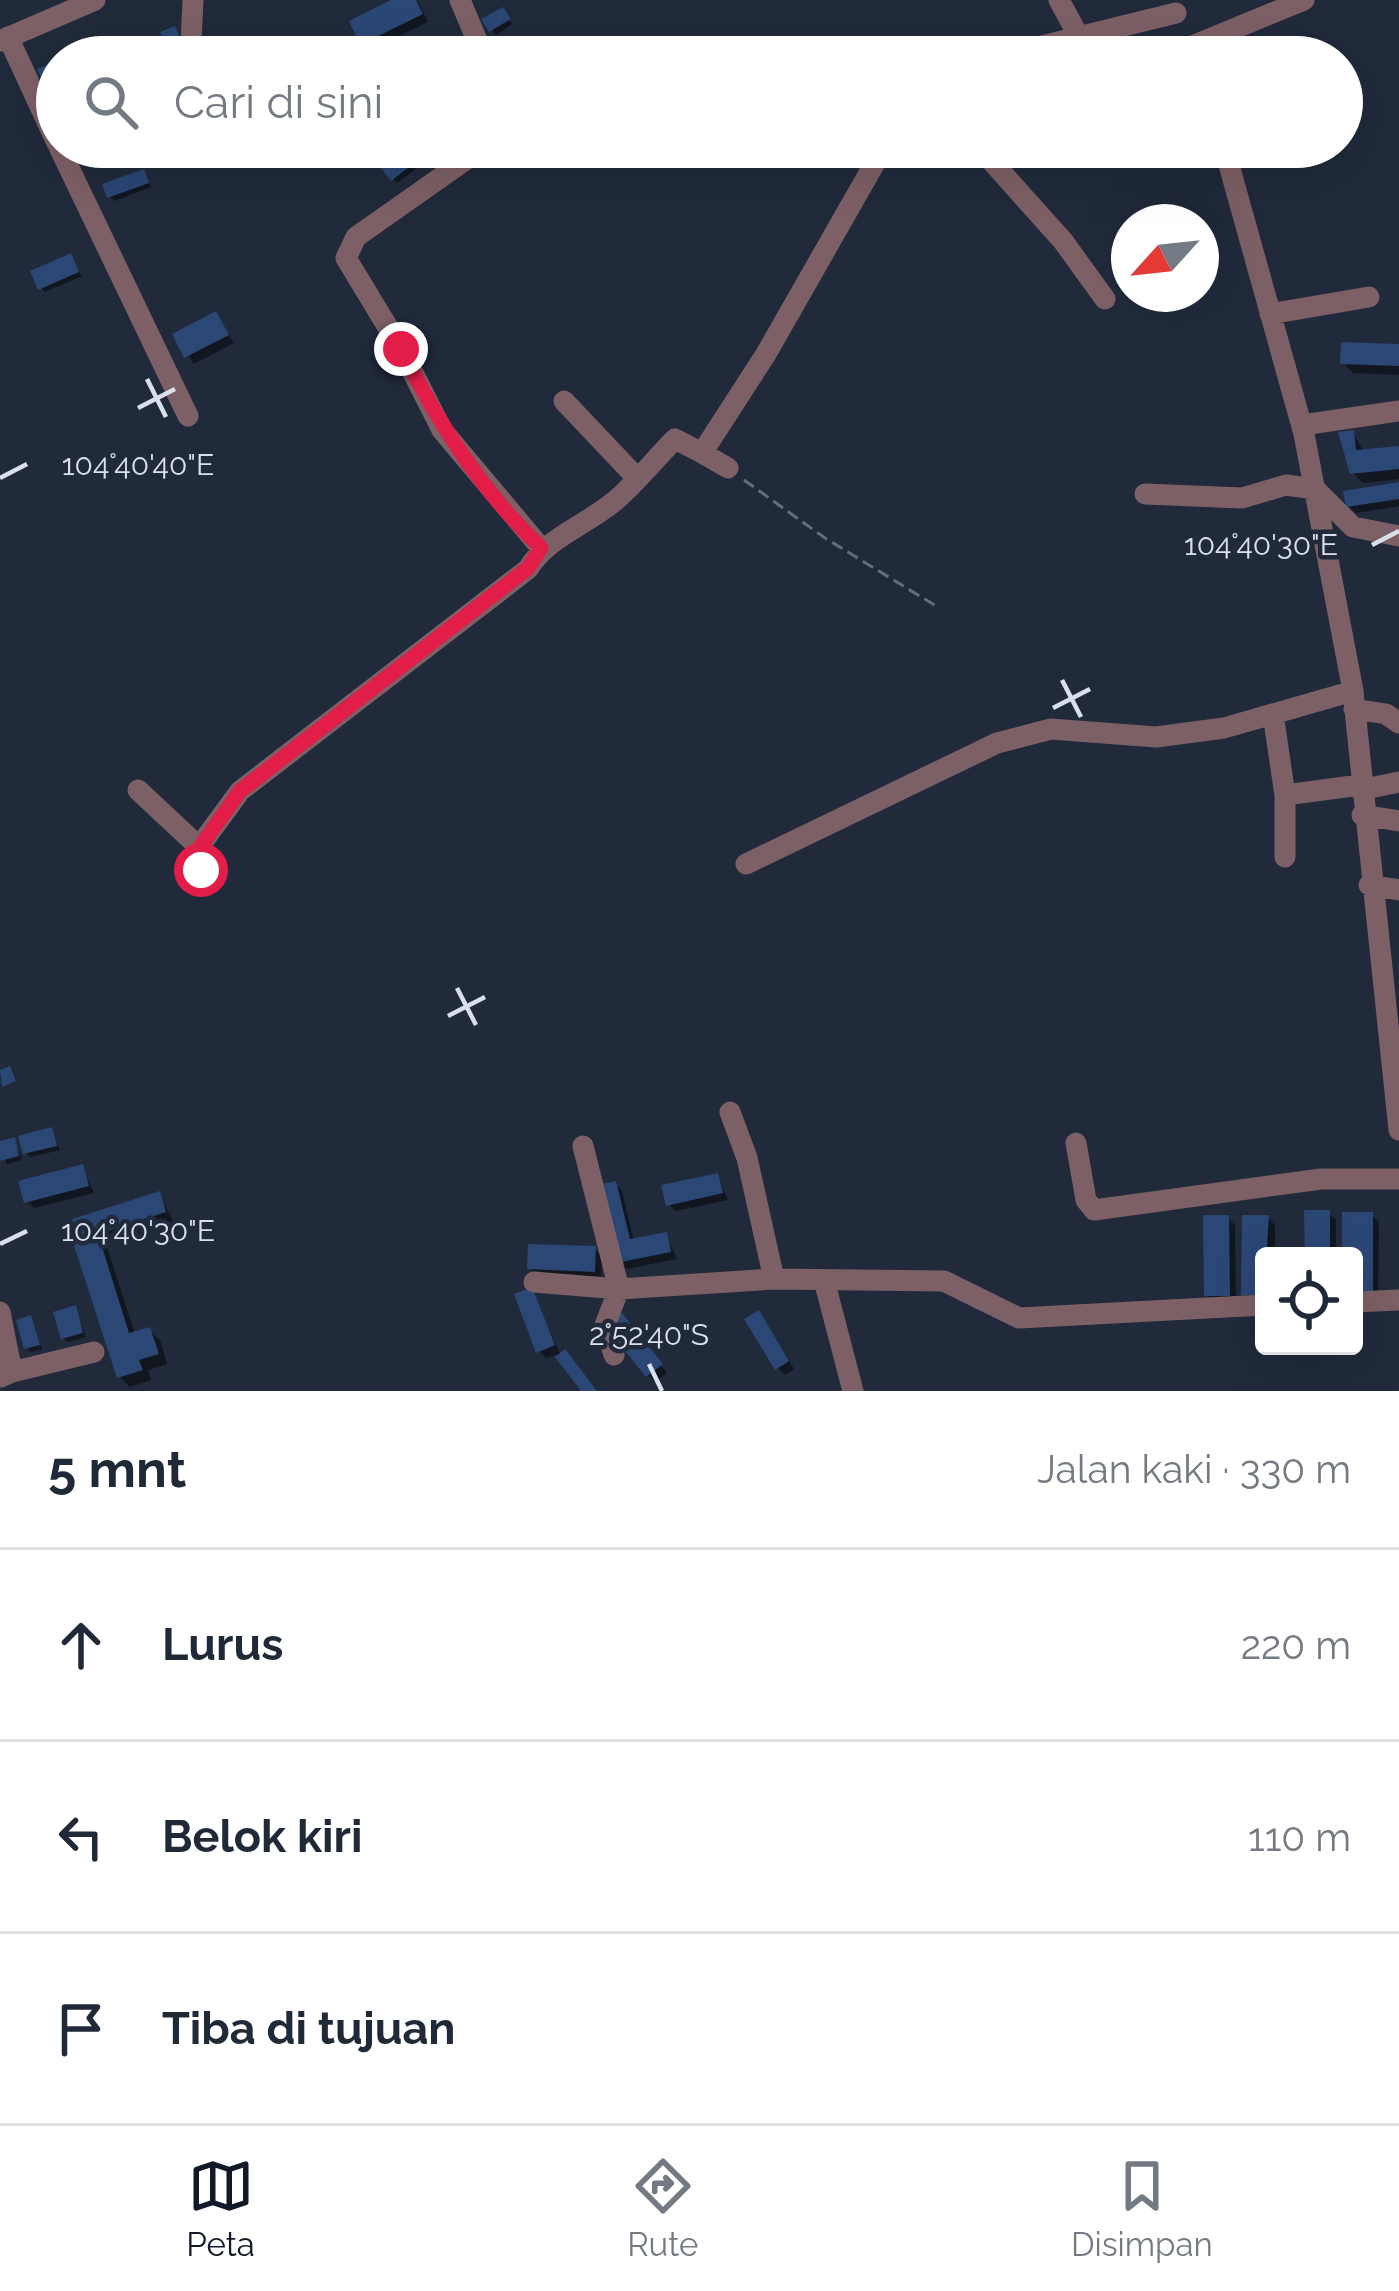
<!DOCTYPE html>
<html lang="id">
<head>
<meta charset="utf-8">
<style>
  body { margin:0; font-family:Raleway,sans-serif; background:#f6f6f7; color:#1f2937 }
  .controls { position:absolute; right:36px; bottom:36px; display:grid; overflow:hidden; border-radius:12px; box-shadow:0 12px 48px #0002 }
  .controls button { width:108px; height:108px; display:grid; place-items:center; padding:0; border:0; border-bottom:3px solid #e0e1e3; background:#fff; color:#1f2937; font:60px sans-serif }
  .compass { position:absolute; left:1111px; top:204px; width:108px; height:108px; border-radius:50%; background:#fff; box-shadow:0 12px 48px #0002; rotate:243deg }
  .stop { position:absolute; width:36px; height:36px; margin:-27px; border:9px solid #e11d48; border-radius:50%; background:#fff }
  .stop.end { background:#e11d48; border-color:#fff; box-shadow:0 3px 12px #0008 }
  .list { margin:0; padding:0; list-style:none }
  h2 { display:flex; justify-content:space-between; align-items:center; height:156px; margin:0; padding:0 48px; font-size:51px }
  h2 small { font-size:39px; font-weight:400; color:#747a83 }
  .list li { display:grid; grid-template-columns:78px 1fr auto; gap:36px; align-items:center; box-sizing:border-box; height:192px; padding:0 48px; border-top:3px solid #e0e1e3 }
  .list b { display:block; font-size:45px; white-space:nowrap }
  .list em { font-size:39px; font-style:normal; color:#747a83 }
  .icon { flex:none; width:66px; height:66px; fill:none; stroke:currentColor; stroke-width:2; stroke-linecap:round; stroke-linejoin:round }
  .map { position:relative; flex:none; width:1399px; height:1391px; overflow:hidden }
  .search { position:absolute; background:#fff; box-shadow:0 12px 48px #0002; left:36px; right:36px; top:36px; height:132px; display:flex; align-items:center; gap:30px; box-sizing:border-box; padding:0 42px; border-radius:66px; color:#747a83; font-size:45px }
  .sheet { height:732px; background:#fff }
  nav { display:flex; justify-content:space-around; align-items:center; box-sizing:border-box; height:168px; border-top:3px solid #e0e1e3; background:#fff; font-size:33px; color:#747a83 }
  nav a { display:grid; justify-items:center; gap:6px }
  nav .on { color:#111827 }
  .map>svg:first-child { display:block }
  .shadow { fill:#0007 }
  .building { fill:#2b4776 }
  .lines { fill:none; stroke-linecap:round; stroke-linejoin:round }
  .path { stroke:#636c7b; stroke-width:3; stroke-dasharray:12 6; stroke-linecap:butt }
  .minor { stroke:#7d6065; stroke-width:21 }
  .route { stroke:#e11d48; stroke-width:15 }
  .ticks { fill:none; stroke:#d9e0eb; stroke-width:4.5 }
  .ticks-label { font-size:30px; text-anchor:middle; fill:#d9e0eb; stroke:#202a3b; stroke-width:9; stroke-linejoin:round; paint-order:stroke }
</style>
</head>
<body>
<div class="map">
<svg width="1399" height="1391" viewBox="0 0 1399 1391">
  <rect width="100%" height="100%" fill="#202a3b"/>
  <path class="shadow" d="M398,0H417L428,22L370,50L363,43Z
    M506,15L512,24L496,35L492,30Z
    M413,147H429L435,154L397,183L385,169Z
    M143,172L151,187L114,201L110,196Z
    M70,257L82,276L45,292L41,288Z
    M216,315L234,343L194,364L176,336Z
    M1399,347V375L1353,373L1343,363Z
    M1353,433L1364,452L1399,449V479L1363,483L1352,472Z
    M1399,485V506L1356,513L1349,506Z
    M51,1130L60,1150L30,1157L26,1153Z
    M14,1141L22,1160L7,1164L0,1144Z
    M82,1167L94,1193L34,1208L27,1201Z
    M717,1176L728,1200L676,1211L668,1204Z
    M615,1184L622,1191L634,1242L666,1235L677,1259L626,1269L619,1261Z
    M159,1195L174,1222L106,1244L135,1334L149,1330L160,1340L167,1364L148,1370L151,1380L130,1387L120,1377L70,1223Z
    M1328,1213L1336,1220V1256H1308Z
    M1371,1215L1379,1222L1378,1299H1354Z
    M1228,1218L1235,1225L1236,1302H1214L1207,1295Z
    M1268,1218L1275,1225V1256H1264V1301H1251L1244,1293Z
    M595,1249L602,1257L601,1278L537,1275L530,1268Z
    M531,1290L561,1356L585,1391L557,1354L546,1358L539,1351Z
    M75,1309L86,1337L68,1342L64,1338Z
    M30,1319L42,1349L31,1352L27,1348Z
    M765,1321L794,1369L785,1375L778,1368Z
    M628,1324L667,1373L655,1382L648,1375Z"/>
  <path class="building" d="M391,0H416L423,14L360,45L349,21Z
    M503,7L511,19L489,32L481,19Z
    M175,26L183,45L168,51L160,32Z
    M208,39L216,57H188L185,49Z
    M51,63L57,97L51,100L37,69Z
    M408,147H435L391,181L381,168Z
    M144,169L149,183L107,198L102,184Z
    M71,253L79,272L38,290L30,271Z
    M216,311L229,335L184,358L172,334Z
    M1341,342L1399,344V366L1340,364Z
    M1354,430L1356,450L1399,446V469L1350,474L1338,432Z
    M1399,482V499L1346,507L1343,491Z
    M10,1066L16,1081L2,1087L0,1070Z
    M52,1127L57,1146L23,1154L18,1136Z
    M15,1137L19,1156L0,1161V1141Z
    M83,1164L89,1186L24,1203L18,1181Z
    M718,1173L723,1193L666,1206L661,1185Z
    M616,1181L630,1239L667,1232L671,1252L616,1263L597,1185Z
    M160,1191L166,1212L98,1234L129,1333L150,1327L159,1354L139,1360L143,1370L117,1378L66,1221Z
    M1304,1210H1330V1256H1305Z
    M1342,1212H1373V1293H1354V1256H1342Z
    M1203,1215H1229L1230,1296H1204Z
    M1242,1215H1269L1264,1295H1241Z
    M528,1244L596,1246L595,1272L527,1269Z
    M532,1287L555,1345L536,1353L514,1294Z
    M76,1305L83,1333L61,1339L53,1312Z
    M759,1310L789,1361L775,1370L744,1319Z
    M622,1313L663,1364L646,1377L605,1326Z
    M31,1315L40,1345L24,1349L16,1320Z
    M565,1349L597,1391H581L555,1357Z"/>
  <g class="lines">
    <path class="path" d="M744,480L825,538L936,606"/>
    <path class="minor" d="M460,0L484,57
      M1059,0L1079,37
      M8,37L57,143
      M0,41L95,0
      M191,43L193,0
      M1190,47L1304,0
      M997,57L1176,13
      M59,147L188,416
      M484,147L356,237L346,258L401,349L442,430L541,548
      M979,147L1063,241L1105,299
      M1224,147L1304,434L1353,691L1399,1130
      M1270,314L1369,297
      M564,401L636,477
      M1302,425L1399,411
      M702,453L728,468
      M1145,494L1242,498L1286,485L1315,489L1353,527L1399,536
      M1354,709L1386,714L1399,723
      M1273,714L1285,795
      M138,790L199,847
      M1360,790L1399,782
      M1362,815L1399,821
      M1285,857V795L1360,785
      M746,864L997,743L1051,729L1156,737L1224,728L1353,691
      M201,870L199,847L240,791L528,569C547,537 587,525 616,500C637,482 655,459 675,439L702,453L766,354L884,147
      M1369,885L1399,890
      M730,1112L747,1158L774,1279
      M1076,1143L1086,1200L1094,1210L1321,1179H1399
      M824,1280L853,1391
      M534,1282L619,1289L583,1146
      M1354,1302L1399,1300
      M0,1312L12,1372L1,1377
      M614,1355L605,1325L619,1289L774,1279L944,1281L1019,1318L1264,1305
      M12,1372L94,1352"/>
  </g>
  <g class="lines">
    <path class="route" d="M201,870L200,847L240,791L528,568L541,548C481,490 438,423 401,349"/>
  </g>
  <path class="ticks" d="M147,379L166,417M138,408L175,389M0,478L27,464M1372,545L1399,531M1062,680L1081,717M1053,708L1090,689M457,988L476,1025M448,1016L485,997M0,1244L27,1231M649,1364L662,1391"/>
  <g class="ticks-label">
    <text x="138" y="475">104°40'40"E</text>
    <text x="1261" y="555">104°40'30"E</text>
    <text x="138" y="1241">104°40'30"E</text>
    <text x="649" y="1345">2°52'40"S</text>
  </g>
</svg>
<div class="controls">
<button><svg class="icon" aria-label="locate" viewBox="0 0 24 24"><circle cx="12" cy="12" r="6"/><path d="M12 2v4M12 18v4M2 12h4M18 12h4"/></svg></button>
</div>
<svg class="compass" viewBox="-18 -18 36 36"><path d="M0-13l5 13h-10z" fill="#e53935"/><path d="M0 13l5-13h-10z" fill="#747a83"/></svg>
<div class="stop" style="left:201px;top:870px"></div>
<div class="stop end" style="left:401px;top:349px"></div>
<div class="search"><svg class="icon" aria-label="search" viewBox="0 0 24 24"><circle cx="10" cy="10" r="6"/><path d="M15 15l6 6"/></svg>Cari di sini</div>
</div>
<section class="sheet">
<h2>5 mnt<small>Jalan kaki · 330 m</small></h2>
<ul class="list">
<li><svg class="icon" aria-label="ahead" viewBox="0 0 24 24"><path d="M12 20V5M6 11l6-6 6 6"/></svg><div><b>Lurus</b></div><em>220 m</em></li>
<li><svg class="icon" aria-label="left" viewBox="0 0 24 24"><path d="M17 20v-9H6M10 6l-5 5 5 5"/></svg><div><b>Belok kiri</b></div><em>110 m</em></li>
<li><svg class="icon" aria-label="arrive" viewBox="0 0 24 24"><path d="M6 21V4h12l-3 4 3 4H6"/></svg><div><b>Tiba di tujuan</b></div></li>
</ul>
</section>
<nav>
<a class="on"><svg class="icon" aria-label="map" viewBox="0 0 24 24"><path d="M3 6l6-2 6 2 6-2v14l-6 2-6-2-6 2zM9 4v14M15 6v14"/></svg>Peta</a>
<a><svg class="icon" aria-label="directions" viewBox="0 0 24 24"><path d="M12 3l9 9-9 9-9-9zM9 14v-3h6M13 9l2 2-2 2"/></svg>Rute</a>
<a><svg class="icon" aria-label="saved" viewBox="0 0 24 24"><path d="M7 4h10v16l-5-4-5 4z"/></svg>Disimpan</a>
</nav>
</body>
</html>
